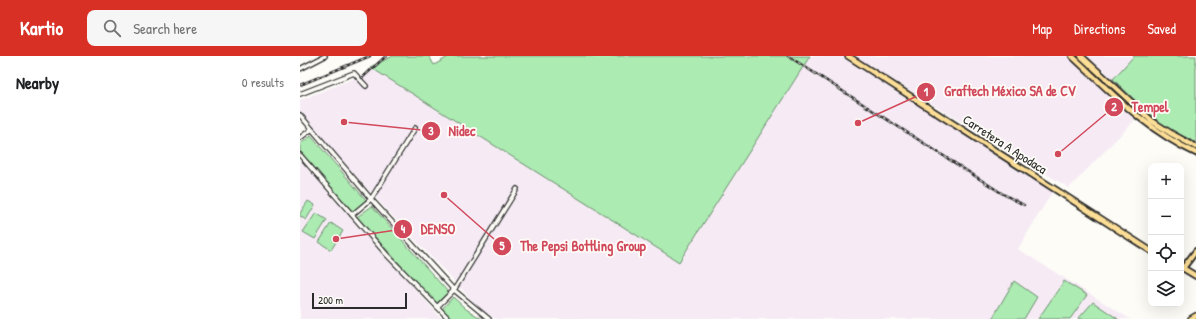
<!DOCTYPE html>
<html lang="en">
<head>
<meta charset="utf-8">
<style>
  body { margin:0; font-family:"Patrick Hand",sans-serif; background:#f6f6f6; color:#202124 }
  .controls { position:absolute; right:12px; bottom:12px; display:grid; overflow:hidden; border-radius:8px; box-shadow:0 4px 16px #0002 }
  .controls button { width:36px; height:36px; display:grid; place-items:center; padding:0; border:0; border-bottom:1px solid #e0e0e0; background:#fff; color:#202124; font:20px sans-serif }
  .scale { position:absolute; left:12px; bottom:10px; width:95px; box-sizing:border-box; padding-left:4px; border:2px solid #2b2b2b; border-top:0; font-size:11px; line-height:14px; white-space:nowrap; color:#2b2b2b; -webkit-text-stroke:3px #fdfcf7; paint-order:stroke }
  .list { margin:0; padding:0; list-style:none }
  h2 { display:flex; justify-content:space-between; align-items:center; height:52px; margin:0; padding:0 16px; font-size:17px }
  h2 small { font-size:13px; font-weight:400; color:#757577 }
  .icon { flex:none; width:22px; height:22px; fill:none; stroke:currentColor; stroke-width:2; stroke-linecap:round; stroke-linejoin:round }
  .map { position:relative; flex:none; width:896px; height:263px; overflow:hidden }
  header { display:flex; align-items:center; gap:24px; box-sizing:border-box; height:56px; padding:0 20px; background:#d93025; color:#fff }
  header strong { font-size:19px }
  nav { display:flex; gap:22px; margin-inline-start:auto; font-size:14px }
  .search { width:280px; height:36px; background:#f6f6f6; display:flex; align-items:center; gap:10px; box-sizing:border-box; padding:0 14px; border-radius:8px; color:#757577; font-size:15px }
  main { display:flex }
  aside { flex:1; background:#fff }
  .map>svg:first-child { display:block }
  .built { fill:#f6ebf5 }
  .green { fill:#acebb2; stroke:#6c8b6e }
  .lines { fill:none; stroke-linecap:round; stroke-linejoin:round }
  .minor-casing { stroke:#2b2b2b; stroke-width:6 }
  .major-casing { stroke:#2b2b2b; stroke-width:8 }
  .highway-casing { stroke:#2b2b2b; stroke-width:8 }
  .minor { stroke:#fdfcf7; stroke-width:3.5 }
  .major { stroke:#fcde96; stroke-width:4.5 }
  .highway { stroke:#fcde96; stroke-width:5 }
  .rail-casing { stroke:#2b2b2b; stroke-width:2.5 }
  .rail { stroke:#fdfcf7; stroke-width:1; stroke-dasharray:3; stroke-linecap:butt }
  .labels { text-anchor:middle; stroke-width:3.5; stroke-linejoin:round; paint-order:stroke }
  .street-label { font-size:13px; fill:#2b2b2b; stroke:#fdfcf7 }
  .leader { fill:none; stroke:#d1495b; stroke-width:1.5 }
  .callout-dot { fill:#d1495b; stroke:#fdfcf7; stroke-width:1.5 }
  .mark-label { font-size:12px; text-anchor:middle; font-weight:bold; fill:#fff }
  .callout-label { font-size:14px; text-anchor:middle; font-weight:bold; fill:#d1495b; stroke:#fdfcf7; stroke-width:3.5; stroke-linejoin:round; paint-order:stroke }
</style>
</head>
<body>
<header>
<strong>Kartio</strong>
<div class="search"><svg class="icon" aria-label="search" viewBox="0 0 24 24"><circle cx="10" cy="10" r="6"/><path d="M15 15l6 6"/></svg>Search here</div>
<nav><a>Map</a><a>Directions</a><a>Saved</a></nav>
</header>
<main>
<aside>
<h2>Nearby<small>0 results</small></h2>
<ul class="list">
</ul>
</aside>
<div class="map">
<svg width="896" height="263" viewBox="0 0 896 263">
  <rect width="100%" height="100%" fill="#fdfcf7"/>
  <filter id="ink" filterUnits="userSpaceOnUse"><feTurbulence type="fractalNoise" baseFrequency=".025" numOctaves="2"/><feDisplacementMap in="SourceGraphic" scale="8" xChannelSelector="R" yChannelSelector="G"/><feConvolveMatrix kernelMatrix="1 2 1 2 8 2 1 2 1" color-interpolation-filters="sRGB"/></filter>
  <g filter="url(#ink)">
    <path class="built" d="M510,0H542L754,133L718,193L830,263H196L180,253L41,105L0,56V44L75,14L379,206Z
      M554,0H768L835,64L769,132Z
      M787,0H834L813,23Z
      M0,104L142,263H0Z"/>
    <path class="green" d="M93,0H129L134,9L150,0H510L379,206L70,11Z
      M834,0H896V87L871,75L854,63L813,23Z
      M11,80L67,145L53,156L0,95V88Z
      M8,145L15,149L6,164L0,160V157Z
      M72,150L148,236L136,248L57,161Z
      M16,157L27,164L15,183L3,176Z
      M31,167L43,175L31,194L19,186Z
      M714,225L737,241L724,263H692Z
      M764,225L787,239L770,263H738Z
      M153,241L166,253L182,263H153L142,253Z
      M793,246L818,263H778Z"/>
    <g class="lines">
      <g class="minor-casing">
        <path id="minor" d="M0,13L25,0
          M0,38L54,17L66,30
          M0,59L71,143L154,234L189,263
          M0,82L12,73
          M0,99L87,199L149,263
          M52,159L71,143L115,72
          M137,251L154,234L217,133"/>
      </g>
      <g class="major-casing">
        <path id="major" d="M548,0L851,195
          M772,0C812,37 846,74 896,97
          M781,0L852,65L872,78L896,91
          M881,211L896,220
          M883,212L896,195"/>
      </g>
      <g class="highway-casing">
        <path id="highway" d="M891,263L896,260"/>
      </g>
      <use href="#minor" class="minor"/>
      <use href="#major" class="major"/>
      <use href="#highway" class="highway"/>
      <g class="rail-casing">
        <path id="rail" d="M488,0L703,138L724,149
          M62,22L86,0
          M0,29L70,0"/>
      </g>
      <use href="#rail" class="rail"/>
    </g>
  </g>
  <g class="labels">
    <g class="street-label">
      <text transform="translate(705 88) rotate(33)" y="5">Carretera A Apodaca</text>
    </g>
  </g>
  <path class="leader" d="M558 67L626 36M758 98L814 51M44 66L131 75M36 183L103 173M144 139L202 190"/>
  <g class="callout-dot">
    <circle cx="558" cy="67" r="4"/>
    <circle cx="758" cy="98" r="4"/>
    <circle cx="44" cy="66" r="4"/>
    <circle cx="36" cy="183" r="4"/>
    <circle cx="144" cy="139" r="4"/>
    <circle cx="626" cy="36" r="10"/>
    <circle cx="814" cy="51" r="10"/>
    <circle cx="131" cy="75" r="10"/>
    <circle cx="103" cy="173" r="10"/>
    <circle cx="202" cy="190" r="10"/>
  </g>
  <g class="mark-label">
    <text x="626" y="40">1</text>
    <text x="814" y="55">2</text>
    <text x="131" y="79">3</text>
    <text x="103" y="177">4</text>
    <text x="202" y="194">5</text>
  </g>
  <g class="callout-label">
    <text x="710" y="40">Graftech México SA de CV</text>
    <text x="850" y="56">Tempel</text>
    <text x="162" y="80">Nidec</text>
    <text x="138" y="178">DENSO</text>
    <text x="283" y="195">The Pepsi Bottling Group</text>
  </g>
</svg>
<div class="controls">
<button>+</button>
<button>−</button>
<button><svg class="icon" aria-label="locate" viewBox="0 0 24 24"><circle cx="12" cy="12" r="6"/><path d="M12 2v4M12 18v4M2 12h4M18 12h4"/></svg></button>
<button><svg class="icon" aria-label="layers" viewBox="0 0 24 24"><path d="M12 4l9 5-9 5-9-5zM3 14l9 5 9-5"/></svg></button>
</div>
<div class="scale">200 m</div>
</div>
</main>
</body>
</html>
